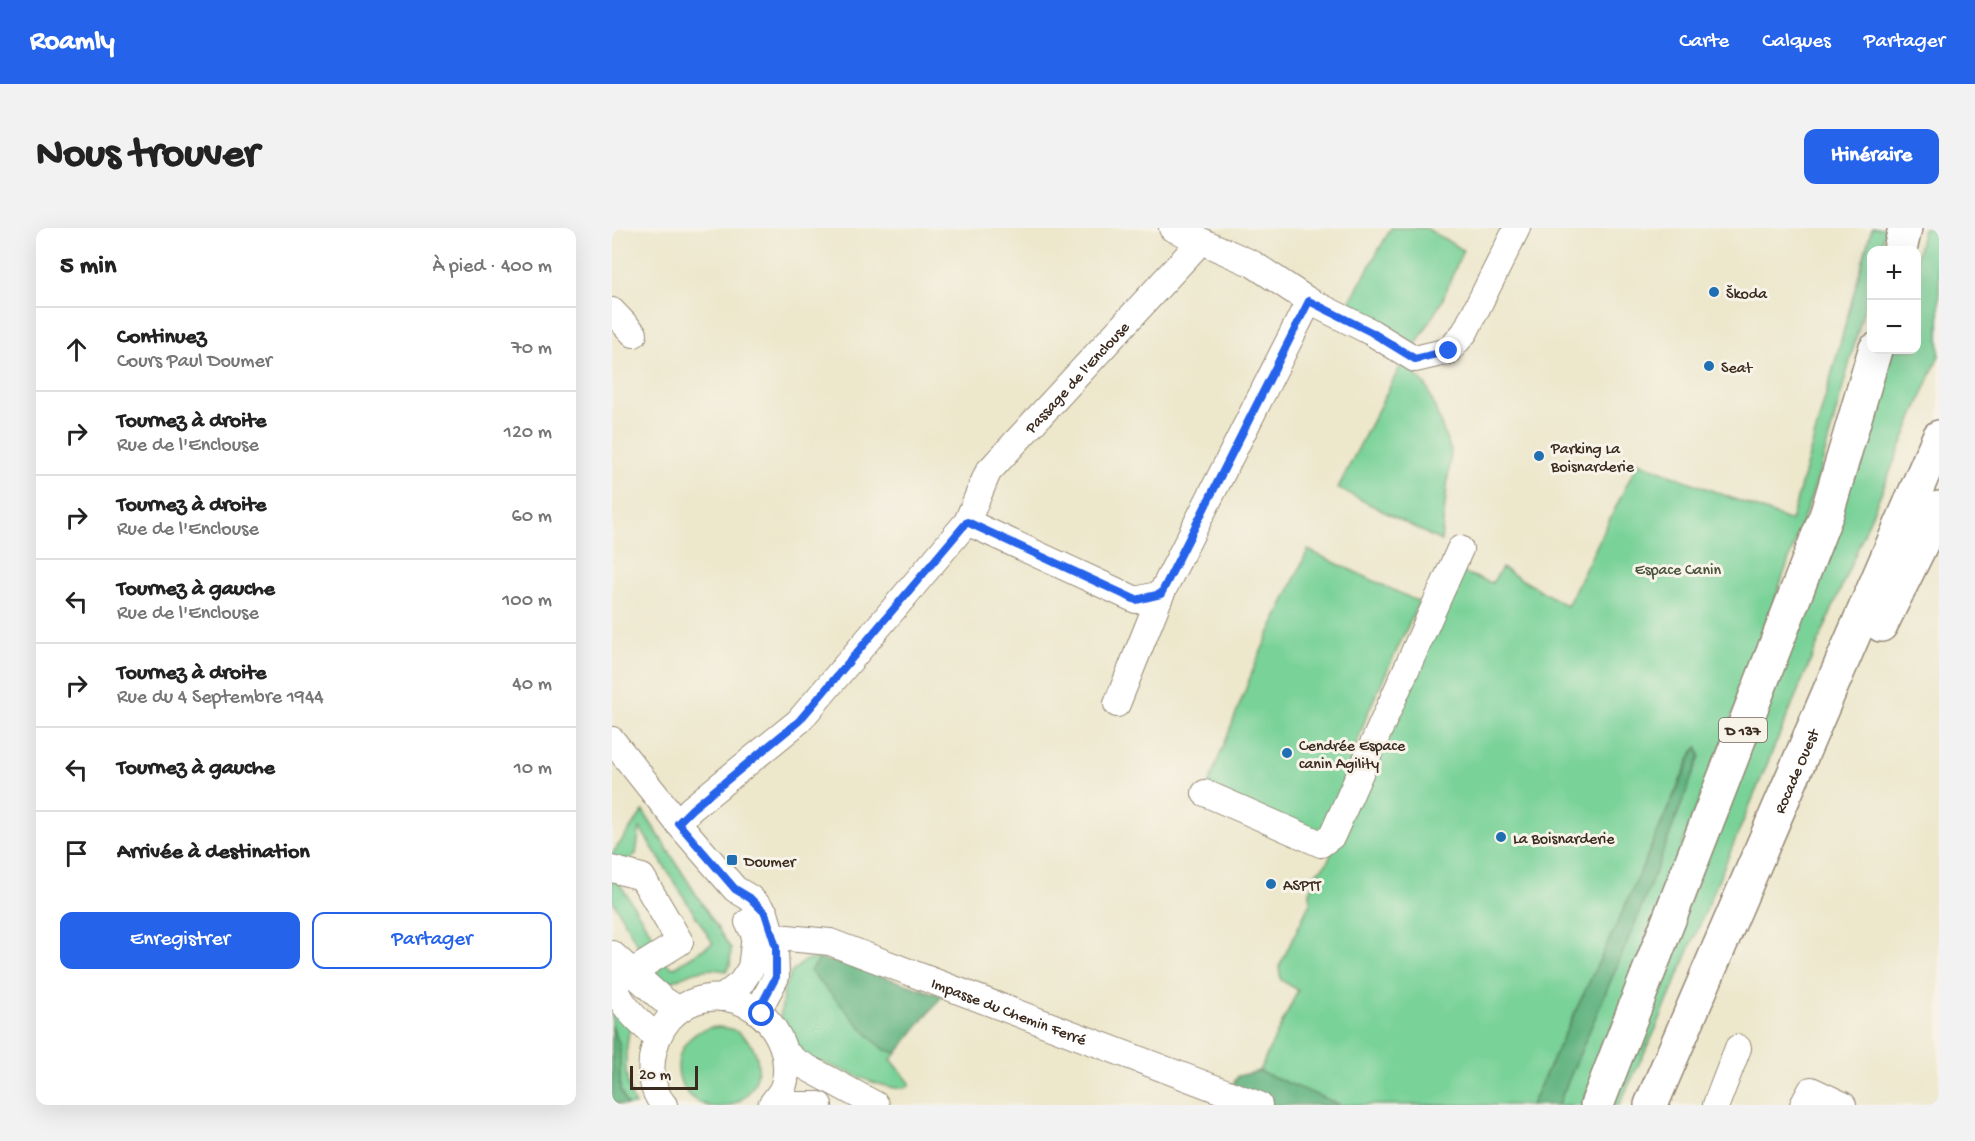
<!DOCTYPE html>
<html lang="fr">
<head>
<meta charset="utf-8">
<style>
  body { margin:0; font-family:"Gochi Hand",sans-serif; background:#f2f2f2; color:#222 }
  .controls { position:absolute; right:18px; top:18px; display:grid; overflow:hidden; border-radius:12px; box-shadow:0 6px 24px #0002 }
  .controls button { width:54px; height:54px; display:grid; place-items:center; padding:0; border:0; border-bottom:2px solid #e0e0e0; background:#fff; color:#222; font:30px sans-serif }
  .scale { position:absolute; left:18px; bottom:15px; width:68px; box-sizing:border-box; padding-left:6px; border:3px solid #3b2a1e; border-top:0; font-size:16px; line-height:21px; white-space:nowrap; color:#3b2a1e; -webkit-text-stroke:4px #f7f3e8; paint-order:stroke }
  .stop { position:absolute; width:18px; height:18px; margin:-14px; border:4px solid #2563eb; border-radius:50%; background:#fff }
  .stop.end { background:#2563eb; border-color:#fff; box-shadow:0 2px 6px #0008 }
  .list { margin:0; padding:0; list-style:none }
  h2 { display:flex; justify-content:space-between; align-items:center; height:78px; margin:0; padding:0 24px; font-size:26px }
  h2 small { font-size:20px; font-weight:400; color:#767676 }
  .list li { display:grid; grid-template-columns:39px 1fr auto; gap:18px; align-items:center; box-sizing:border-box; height:84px; padding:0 24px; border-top:2px solid #e0e0e0 }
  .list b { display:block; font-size:22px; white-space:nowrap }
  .list p { margin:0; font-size:20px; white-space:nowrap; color:#767676 }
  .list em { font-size:20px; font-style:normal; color:#767676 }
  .actions { display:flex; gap:12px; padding:18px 24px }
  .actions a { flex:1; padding:14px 0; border:2px solid #2563eb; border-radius:12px; text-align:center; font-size:21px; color:#2563eb }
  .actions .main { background:#2563eb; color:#fff }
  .icon { flex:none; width:33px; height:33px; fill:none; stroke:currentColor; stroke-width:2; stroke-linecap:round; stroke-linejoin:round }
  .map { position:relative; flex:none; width:1327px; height:877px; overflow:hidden; border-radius:12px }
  header { display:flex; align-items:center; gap:36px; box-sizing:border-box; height:84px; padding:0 30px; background:#2563eb; color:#fff }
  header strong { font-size:28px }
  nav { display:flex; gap:33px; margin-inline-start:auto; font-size:21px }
  .intro { display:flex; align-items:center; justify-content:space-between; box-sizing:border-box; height:144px; padding:0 36px }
  h1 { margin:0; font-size:42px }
  .button { padding:15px 27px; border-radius:12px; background:#2563eb; color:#fff; font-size:21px; font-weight:700 }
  main { display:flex; gap:36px; padding:0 36px }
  aside { flex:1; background:#fff; border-radius:12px; box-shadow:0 6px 24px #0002 }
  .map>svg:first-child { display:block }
  .green { fill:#79d298; stroke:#5a7e5b; stroke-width:1.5 }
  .forest { fill:#62b480; stroke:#4e6f4f; stroke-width:1.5 }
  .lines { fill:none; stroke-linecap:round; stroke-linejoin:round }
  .minor-casing { stroke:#948875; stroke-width:28 }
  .major-casing { stroke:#948875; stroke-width:36 }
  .minor { stroke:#fff; stroke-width:26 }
  .major { stroke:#fff; stroke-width:33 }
  .route { stroke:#2563eb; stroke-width:8 }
  .poi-dot { fill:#1f6fb2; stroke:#f7f3e8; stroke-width:2 }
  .labels { text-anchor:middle; stroke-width:6; stroke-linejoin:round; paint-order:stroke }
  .shield { fill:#f7f3e8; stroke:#73665b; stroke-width:1.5 }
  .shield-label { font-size:15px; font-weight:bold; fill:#3b2a1e }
  .poi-label { font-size:16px; fill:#3b2a1e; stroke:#f7f3e8; text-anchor:start }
  .street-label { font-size:16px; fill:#3b2a1e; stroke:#f7f3e8 }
  .park-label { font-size:16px; fill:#4a543c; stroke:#f7f3e8 }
</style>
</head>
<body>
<header>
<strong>Roamly</strong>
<nav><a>Carte</a><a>Calques</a><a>Partager</a></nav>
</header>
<div class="intro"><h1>Nous trouver</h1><a class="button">Itinéraire</a></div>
<main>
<aside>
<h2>5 min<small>À pied · 400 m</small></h2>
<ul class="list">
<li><svg class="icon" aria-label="ahead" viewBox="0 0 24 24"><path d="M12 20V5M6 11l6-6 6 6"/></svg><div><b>Continuez</b><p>Cours Paul Doumer</p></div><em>70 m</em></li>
<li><svg class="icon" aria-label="right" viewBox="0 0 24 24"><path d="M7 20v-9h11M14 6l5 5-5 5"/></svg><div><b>Tournez à droite</b><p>Rue de l'Enclouse</p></div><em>120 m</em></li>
<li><svg class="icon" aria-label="right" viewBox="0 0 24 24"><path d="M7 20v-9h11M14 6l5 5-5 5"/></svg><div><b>Tournez à droite</b><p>Rue de l'Enclouse</p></div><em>60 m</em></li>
<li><svg class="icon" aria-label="left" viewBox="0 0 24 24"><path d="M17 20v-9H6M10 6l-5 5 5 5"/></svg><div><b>Tournez à gauche</b><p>Rue de l'Enclouse</p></div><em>100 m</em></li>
<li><svg class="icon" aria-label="right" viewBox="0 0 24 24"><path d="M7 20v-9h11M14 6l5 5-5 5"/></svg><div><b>Tournez à droite</b><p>Rue du 4 Septembre 1944</p></div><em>40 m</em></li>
<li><svg class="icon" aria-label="left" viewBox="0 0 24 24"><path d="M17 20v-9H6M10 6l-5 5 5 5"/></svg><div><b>Tournez à gauche</b></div><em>10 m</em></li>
<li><svg class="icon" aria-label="arrive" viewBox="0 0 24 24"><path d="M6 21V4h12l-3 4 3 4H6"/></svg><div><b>Arrivée à destination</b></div></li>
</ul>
<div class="actions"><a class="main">Enregistrer</a><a>Partager</a></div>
</aside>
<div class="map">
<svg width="1327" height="877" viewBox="0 0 1327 877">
  <rect width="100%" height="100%" fill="#f7f3e8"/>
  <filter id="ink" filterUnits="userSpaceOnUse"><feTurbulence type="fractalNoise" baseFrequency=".0167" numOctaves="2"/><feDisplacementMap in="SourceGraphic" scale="12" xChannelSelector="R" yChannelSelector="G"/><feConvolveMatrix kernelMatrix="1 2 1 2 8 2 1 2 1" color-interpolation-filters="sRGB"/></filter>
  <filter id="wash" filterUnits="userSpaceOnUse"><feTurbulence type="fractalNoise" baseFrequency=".008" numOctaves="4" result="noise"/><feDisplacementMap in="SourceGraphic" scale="24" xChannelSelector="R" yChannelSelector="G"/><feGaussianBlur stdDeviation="1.35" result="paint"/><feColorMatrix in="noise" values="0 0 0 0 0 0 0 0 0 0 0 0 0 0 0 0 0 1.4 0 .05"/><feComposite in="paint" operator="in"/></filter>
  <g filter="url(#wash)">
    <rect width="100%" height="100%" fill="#ede7cc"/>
    <path class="green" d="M779,0H814L851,22L830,73L803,118L733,82Z
      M1260,0H1274L1268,22H1260L1259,55L1207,247L1133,455L970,877H946L1024,693L1088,528L1086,520L1081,523L1010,685L919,877H713L647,843L686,762L669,752L667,739L698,675V663L705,644L715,635L846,343L880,355L890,340L955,378L1026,234L1179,293Z
      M1311,0H1327V127L1043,803L1007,877H998L1226,291L1281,122H1304L1305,28Z
      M791,133L815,159L839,223L829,313L726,260Z
      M696,322L807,374L756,484L709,616L593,565L645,432Z
      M31,583L119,721L118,737L114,743C93,737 70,747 51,759L45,757L40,744L51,733L61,740L101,715L28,600L24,626L9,636L0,634V626Z
      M0,650H4L47,718L31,727L0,671Z
      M208,731L285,825L279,831L298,855L296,859C275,866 227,838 204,833C199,832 194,832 189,832L168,792L172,761L179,745L193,732Z
      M0,777L18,798C13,825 10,851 23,877H15L8,862V818L0,799Z
      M66 839a40 40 0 1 1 80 0a40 40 0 1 1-80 0Z"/>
    <path class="forest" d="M1086,519L1088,528L1024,693L946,877H919L1010,685L1082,523Z
      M208,731L233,736L330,768L285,825L273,822L259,810L198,743Z
      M0,798L8,818V862L15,877L0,875Z
      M647,843L729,877H608L626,848Z"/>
  </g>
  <g filter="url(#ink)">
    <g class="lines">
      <g class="minor-casing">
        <g id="minor">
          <path d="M560,0L641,36L697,73L759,104L803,131L837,123L853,104L905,0"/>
          <path d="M0,83L22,106"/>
          <path d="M355,294L524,372L549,366L697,73"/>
          <path d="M505,476L549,366"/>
          <path d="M0,512L66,595L123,661L138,670L153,685L163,719L164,749L146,783"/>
          <path d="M593,565L709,616L720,608L848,321"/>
          <path id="s1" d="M66,595L79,581L187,493L355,294L376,244L589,13"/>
          <path d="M0,641L30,649L68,714L20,744"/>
          <path id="s2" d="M143,707L218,714L647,877"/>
          <path d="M0,726L50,771L67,782"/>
          <path d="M0,749C5,774 25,793 45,809"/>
          <path d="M110,770L129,755L139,740L143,707L136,694"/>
          <path d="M173,824L183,833L264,877"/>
          <path d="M52,877C39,863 37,839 42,821C59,753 146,753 170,817C175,830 176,848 170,862C167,867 163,872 159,877"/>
          <path d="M176,877H207"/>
          <path d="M1104,877L1126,820"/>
          <path d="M1191,877L1199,862L1231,877"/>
        </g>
      </g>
      <g class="major-casing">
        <g id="major">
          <path d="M1288,22L1293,0"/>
          <path d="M1269,397L1327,280"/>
          <path d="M985,877L1215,285L1263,122"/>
          <path id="s3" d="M1039,877C1134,654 1232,432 1327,209"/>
        </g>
      </g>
      <use href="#minor" class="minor"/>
      <use href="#major" class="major"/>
    </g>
  </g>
  <g class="lines" filter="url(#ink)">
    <path class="route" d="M150,786L146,783L164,749V719L153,685L138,670L123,661L66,595L80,581L187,493L355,294L524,372L549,366L697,73L759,104L803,131L837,123"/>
  </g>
  <g class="poi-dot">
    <circle cx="1102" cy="64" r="6"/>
    <circle cx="1097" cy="138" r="6"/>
    <circle cx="927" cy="228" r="6"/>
    <circle cx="675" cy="525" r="6"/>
    <circle cx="889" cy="609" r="6"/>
    <rect x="114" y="626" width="12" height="12" rx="3"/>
    <circle cx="659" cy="656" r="6"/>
  </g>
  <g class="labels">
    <rect class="shield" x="1107" y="490" width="48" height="24" rx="4.5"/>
    <g class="shield-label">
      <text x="1131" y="507">D 137</text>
    </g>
    <g class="poi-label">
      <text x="1114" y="70">Škoda</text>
      <text x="1109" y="144">Seat</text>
      <text x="939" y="225">Parking La<tspan x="939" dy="18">Boisnarderie</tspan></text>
      <text x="687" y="522">Cendrée Espace<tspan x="687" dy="18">canin Agility</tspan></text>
      <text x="901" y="615">La Boisnarderie</text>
      <text x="132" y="638">Doumer</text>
      <text x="671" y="662">ASPTT</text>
    </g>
    <g class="street-label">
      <text dy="6" stroke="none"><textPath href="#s1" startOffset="603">Passage de l'Enclouse</textPath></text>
      <text dy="6" stroke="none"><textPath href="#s3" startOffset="364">Rocade Ouest</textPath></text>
      <text dy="6" stroke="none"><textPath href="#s2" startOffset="267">Impasse du Chemin Ferré</textPath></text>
    </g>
    <g class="park-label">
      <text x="1066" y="346">Espace Canin</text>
    </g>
  </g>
</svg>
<div class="controls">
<button>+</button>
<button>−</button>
</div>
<div class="scale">20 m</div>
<div class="stop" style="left:150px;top:786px"></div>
<div class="stop end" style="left:837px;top:123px"></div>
</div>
</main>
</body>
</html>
